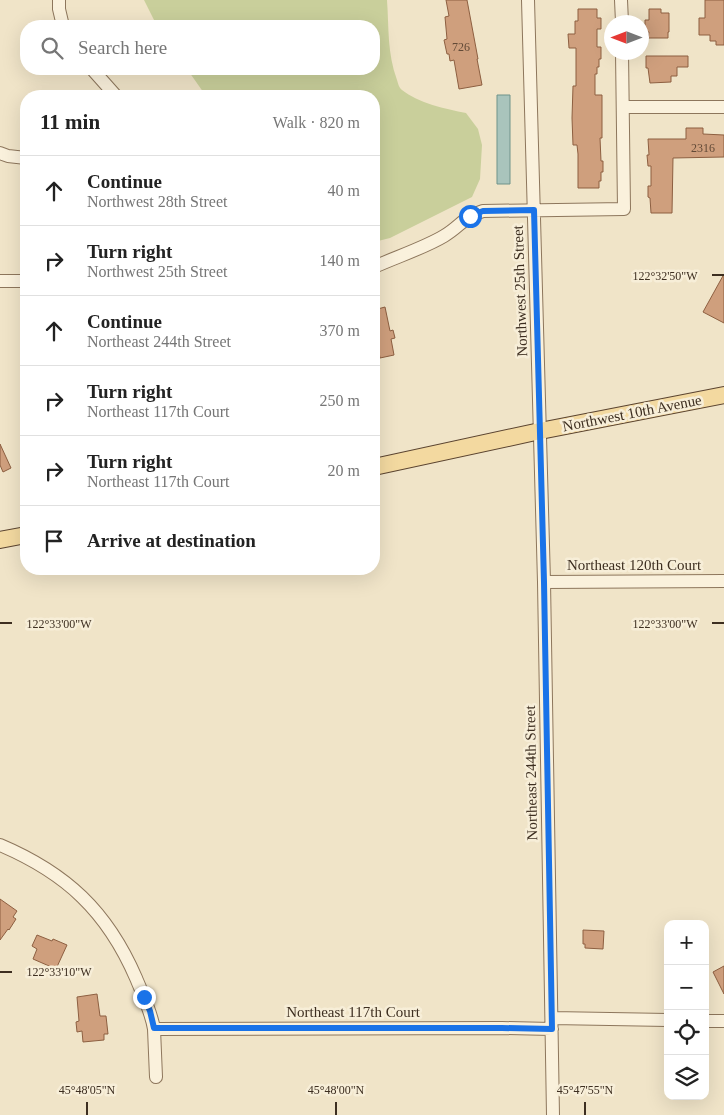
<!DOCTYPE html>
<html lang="en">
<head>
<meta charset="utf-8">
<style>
  body { margin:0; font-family:Georgia,serif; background:#f6f6f6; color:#222 }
  .controls { position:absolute; right:15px; bottom:15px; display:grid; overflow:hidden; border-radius:10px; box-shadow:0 5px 20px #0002 }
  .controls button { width:45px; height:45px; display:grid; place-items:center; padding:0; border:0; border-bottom:1px solid #e0e0e0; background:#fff; color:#222; font:25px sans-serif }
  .compass { position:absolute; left:604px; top:15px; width:45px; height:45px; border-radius:50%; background:#fff; box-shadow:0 5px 20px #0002; rotate:270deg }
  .stop { position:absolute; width:15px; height:15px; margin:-11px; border:4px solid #1a73e8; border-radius:50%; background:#fff }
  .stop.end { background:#1a73e8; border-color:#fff; box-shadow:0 1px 5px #0008 }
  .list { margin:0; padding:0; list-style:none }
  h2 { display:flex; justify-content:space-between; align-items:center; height:65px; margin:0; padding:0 20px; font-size:21px }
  h2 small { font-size:16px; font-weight:400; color:#767676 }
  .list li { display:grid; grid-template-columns:32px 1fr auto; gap:15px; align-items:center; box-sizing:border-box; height:70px; padding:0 20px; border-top:1px solid #e0e0e0 }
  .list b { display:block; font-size:19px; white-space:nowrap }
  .list p { margin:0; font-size:16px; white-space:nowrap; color:#767676 }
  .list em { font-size:16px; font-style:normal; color:#767676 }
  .icon { flex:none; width:28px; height:28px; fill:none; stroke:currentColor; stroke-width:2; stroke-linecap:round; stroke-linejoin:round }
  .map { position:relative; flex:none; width:724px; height:1115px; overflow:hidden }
  .search { position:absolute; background:#fff; box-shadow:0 5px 20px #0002; left:20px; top:20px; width:360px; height:55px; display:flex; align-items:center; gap:12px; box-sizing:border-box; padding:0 18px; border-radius:20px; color:#767676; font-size:19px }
  .panel { position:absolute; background:#fff; box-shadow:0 5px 20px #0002; left:20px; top:90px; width:360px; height:485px; border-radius:20px }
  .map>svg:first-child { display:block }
  .green { fill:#c9cf9b }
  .water { fill:#a9c4bc; stroke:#6f938a }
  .building { fill:#cf9f7d; stroke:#8d5f41 }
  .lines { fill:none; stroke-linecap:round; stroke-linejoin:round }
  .minor-casing { stroke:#8d765c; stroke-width:14 }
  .major-casing { stroke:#5b4430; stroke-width:18 }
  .minor { stroke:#faf1dc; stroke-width:12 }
  .major { stroke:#f3d9a0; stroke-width:16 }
  .route { stroke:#1a73e8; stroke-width:6 }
  .ticks { fill:none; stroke:#3d2e20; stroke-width:2 }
  .labels { text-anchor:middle; stroke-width:5; stroke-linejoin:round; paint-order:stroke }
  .number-label { font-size:12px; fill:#624a37 }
  .street-label { font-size:15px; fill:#3d2e20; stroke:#f7eed8 }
  .ticks-label { font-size:12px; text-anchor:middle; fill:#3d2e20; stroke:#f7eed8; stroke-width:5; stroke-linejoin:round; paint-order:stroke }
</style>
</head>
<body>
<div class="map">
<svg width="724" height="1115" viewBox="0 0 724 1115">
  <rect width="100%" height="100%" fill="#f0e4c8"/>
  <path class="green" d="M144,0H387C389,28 387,53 397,80C398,83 399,88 402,90C418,103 446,109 466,113L478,129L482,145L480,179L472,197L390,238L374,242V96H206L187,69H374V26H157Z"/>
  <path class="water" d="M497,95H510V184H497Z"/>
  <path class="building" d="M446,0H467L478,59H477L482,85L459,89L454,60L450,61L449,54H447L444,40L447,39L445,17L449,16Z
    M705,0H724V45H716V41H710V35H699V18H705Z
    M578,9H597V18H601V29H597V47H601V59H599V67H597V74H595V95H602V138H600L601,161H603V172H601V181H599V188H578V154L577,145H573L572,118L573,86H576V48H569L568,34H575V21H578Z
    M649,9H661V13H669V32H668V38H648L649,32H645V20H649Z
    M646,56H688V67H677V76H671V82L650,83L648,68H646Z
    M686,128H703V134L724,135V157L673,158L672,213H651L650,198L648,197V186H651V166H648L647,155H649L648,139H686Z
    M724,274V323L703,312Z
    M385,307L390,331L393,330L395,338L391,339L394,355L380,358L379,352L374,353V310Z
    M0,444L11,468L3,472L0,465Z
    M0,899L17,911L13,917L16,919L9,930L8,929L0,940Z
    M583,930L604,931L603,949L585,948V944H583Z
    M37,935L52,941L53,939L67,945L56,969L33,959L37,949L32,946Z
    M724,966V994L713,972Z
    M97,994L100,1016H106L108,1034H104V1040L83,1042L82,1031L77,1032L76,1022L79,1021L77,997Z"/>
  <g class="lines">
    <g class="minor-casing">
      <path id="minor" d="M59,0V9L63,26
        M528,0L544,582L553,1115
        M621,0L622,22
        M92,69L116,96
        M623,107H724
        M0,153L8,156L26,158
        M374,267C396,257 424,248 444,236C461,226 463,217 483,211L624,209L622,52
        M0,281H26
        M544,582L724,581
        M0,845C66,873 107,911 136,978C143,995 151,1011 154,1029L502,1028L552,1029
        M552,1018L668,1020
        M705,1021H724
        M154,1029L156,1077"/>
    </g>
    <g class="major-casing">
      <path id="major" d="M374,467L540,431L724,395
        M0,540L26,535"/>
    </g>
    <use href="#minor" class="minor"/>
    <use href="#major" class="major"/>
  </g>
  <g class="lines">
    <path class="route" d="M144,997L150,1011L154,1028H502L552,1029L544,582L534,210L483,211L470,216"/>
  </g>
  <path class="ticks" d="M712,275H724M0,623H12M712,623H724M0,972H12M87,1102V1115M336,1102V1115M585,1102V1115"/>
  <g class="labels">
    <g class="number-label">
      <text x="461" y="51">726</text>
      <text x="703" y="152">2316</text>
    </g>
    <g class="street-label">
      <text transform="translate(520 291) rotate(-92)" y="5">Northwest 25th Street</text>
      <text transform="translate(632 413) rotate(-11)" y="5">Northwest 10th Avenue</text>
      <text x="634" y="570">Northeast 120th Court</text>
      <text transform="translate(531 773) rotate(-91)" y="5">Northeast 244th Street</text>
      <text x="353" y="1017">Northeast 117th Court</text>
    </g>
  </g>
  <g class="ticks-label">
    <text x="665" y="280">122°32'50"W</text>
    <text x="665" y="628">122°33'00"W</text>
    <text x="59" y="628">122°33'00"W</text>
    <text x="59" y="976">122°33'10"W</text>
    <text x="87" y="1094">45°48'05"N</text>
    <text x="336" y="1094">45°48'00"N</text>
    <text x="585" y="1094">45°47'55"N</text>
  </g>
</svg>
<div class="controls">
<button>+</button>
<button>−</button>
<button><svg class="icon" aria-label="locate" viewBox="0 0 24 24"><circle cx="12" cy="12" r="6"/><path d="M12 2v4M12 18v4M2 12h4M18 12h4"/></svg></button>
<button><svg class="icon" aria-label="layers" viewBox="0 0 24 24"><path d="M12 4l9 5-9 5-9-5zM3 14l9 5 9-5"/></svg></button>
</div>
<svg class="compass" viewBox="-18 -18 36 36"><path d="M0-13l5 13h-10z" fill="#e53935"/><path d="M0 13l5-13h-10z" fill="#767676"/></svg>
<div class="stop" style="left:470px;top:216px"></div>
<div class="stop end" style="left:144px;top:997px"></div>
<div class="search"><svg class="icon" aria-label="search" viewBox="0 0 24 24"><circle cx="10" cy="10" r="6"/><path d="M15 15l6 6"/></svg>Search here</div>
<section class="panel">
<h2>11 min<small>Walk · 820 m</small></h2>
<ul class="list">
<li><svg class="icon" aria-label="ahead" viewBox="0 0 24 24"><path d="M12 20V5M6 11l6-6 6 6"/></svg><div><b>Continue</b><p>Northwest 28th Street</p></div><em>40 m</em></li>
<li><svg class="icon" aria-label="right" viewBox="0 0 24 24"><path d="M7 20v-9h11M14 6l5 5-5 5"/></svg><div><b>Turn right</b><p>Northwest 25th Street</p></div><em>140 m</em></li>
<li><svg class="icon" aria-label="ahead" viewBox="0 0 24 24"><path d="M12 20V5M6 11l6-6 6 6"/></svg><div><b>Continue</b><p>Northeast 244th Street</p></div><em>370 m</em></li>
<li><svg class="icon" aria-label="right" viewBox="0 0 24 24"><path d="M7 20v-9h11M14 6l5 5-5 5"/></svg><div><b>Turn right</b><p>Northeast 117th Court</p></div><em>250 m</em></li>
<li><svg class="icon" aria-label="right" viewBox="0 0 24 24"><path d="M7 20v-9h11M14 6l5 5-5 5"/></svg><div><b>Turn right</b><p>Northeast 117th Court</p></div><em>20 m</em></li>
<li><svg class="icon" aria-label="arrive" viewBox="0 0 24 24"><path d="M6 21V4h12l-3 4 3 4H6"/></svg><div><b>Arrive at destination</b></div></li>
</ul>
</section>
</div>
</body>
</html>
